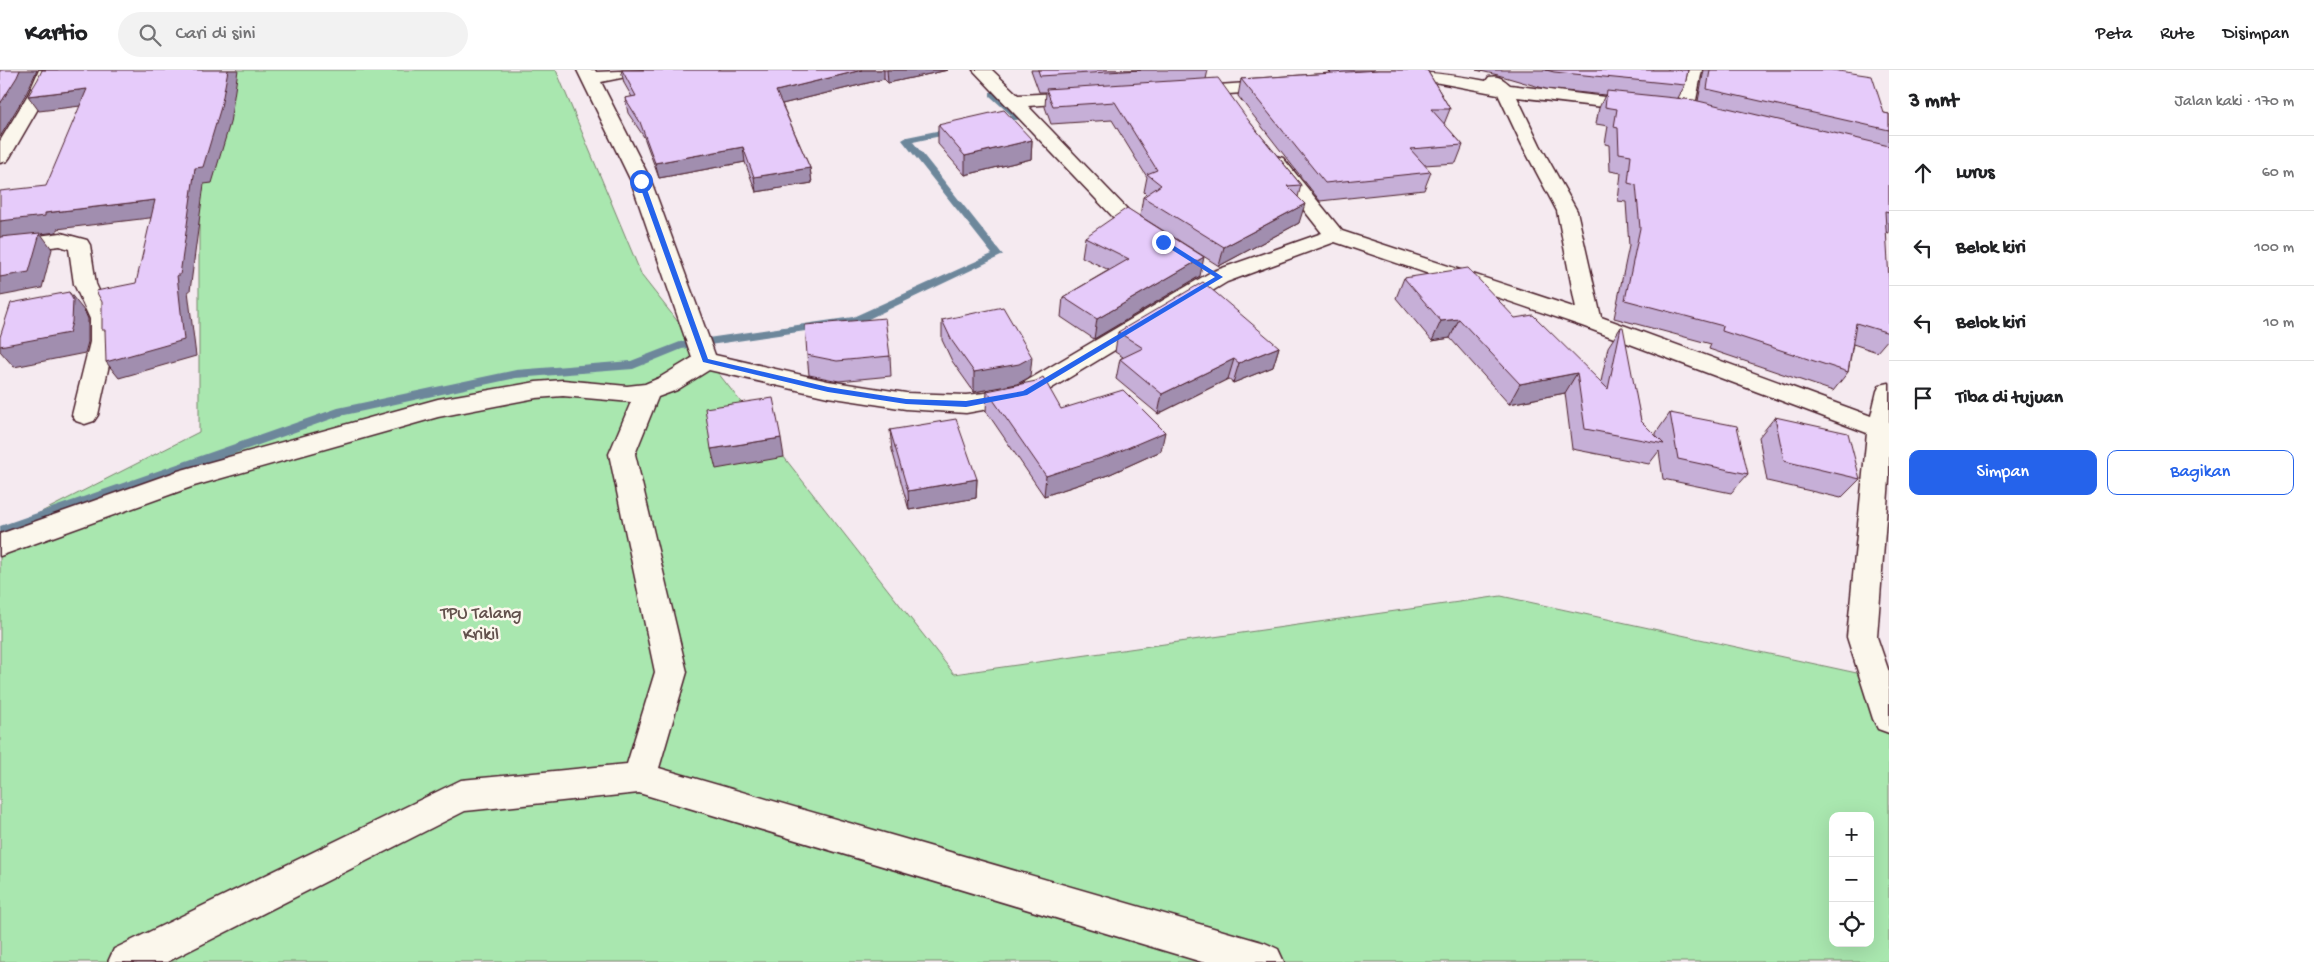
<!DOCTYPE html>
<html lang="id">
<head>
<meta charset="utf-8">
<style>
  body { margin:0; font-family:"Gochi Hand",sans-serif; background:#f2f2f2; color:#202124 }
  .controls { position:absolute; right:15px; bottom:15px; display:grid; overflow:hidden; border-radius:10px; box-shadow:0 5px 20px #0002 }
  .controls button { width:45px; height:45px; display:grid; place-items:center; padding:0; border:0; border-bottom:1px solid #e0e0e0; background:#fff; color:#202124; font:25px sans-serif }
  .stop { position:absolute; width:15px; height:15px; margin:-11px; border:4px solid #2563eb; border-radius:50%; background:#fff }
  .stop.end { background:#2563eb; border-color:#fff; box-shadow:0 1px 5px #0008 }
  .list { margin:0; padding:0; list-style:none }
  h2 { display:flex; justify-content:space-between; align-items:center; height:65px; margin:0; padding:0 20px; font-size:21px }
  h2 small { font-size:16px; font-weight:400; color:#757577 }
  .list li { display:grid; grid-template-columns:32px 1fr auto; gap:15px; align-items:center; box-sizing:border-box; height:75px; padding:0 20px; border-top:1px solid #e0e0e0 }
  .list b { display:block; font-size:19px; white-space:nowrap }
  .list em { font-size:16px; font-style:normal; color:#757577 }
  .actions { display:flex; gap:10px; padding:15px 20px }
  .actions a { flex:1; padding:11px 0; border:1px solid #2563eb; border-radius:10px; text-align:center; font-size:18px; color:#2563eb }
  .actions .main { background:#2563eb; color:#fff }
  .icon { flex:none; width:28px; height:28px; fill:none; stroke:currentColor; stroke-width:2; stroke-linecap:round; stroke-linejoin:round }
  .map { position:relative; flex:none; width:1889px; height:892px; overflow:hidden }
  header { display:flex; align-items:center; gap:30px; box-sizing:border-box; height:70px; padding:0 25px; background:#fff; border-bottom:1px solid #e0e0e0 }
  header strong { font-size:24px }
  nav { display:flex; gap:28px; margin-inline-start:auto; font-size:18px }
  .search { width:350px; height:45px; background:#f2f2f2; display:flex; align-items:center; gap:12px; box-sizing:border-box; padding:0 18px; border-radius:28px; color:#757577; font-size:19px }
  main { display:flex }
  aside { flex:1; background:#fff }
  .map>svg:first-child { display:block }
  .green { fill:#a9e7af; stroke:#7a836d; fill-rule:evenodd }
  .lines { fill:none; stroke-linecap:round; stroke-linejoin:round }
  .stream { fill:#6d879b; fill-rule:evenodd }
  .minor-casing { stroke:#4a1f2b; stroke-width:3 }
  .minor { fill:#fbf7ec; fill-rule:evenodd }
  .wall { fill:#c6afd7; stroke:#4a1f2b }
  .shaded-wall { fill:#a18eaf; stroke:#4a1f2b }
  .building { fill:#e6cbfa; stroke:#4a1f2b }
  .route { fill:#2563eb }
  .labels { text-anchor:middle; stroke-width:5; stroke-linejoin:round; paint-order:stroke }
  .park-label { font-size:18px; fill:#62514c; stroke:#fbf7ec }
</style>
</head>
<body>
<header>
<strong>Kartio</strong>
<div class="search"><svg class="icon" aria-label="search" viewBox="0 0 24 24"><circle cx="10" cy="10" r="6"/><path d="M15 15l6 6"/></svg>Cari di sini</div>
<nav><a>Peta</a><a>Rute</a><a>Disimpan</a></nav>
</header>
<main>
<div class="map">
<svg width="1889" height="892" viewBox="0 0 1889 892">
  <rect width="100%" height="100%" fill="#f5eaf0"/>
  <filter id="ink" filterUnits="userSpaceOnUse"><feTurbulence type="fractalNoise" baseFrequency=".02" numOctaves="2"/><feDisplacementMap in="SourceGraphic" scale="10" xChannelSelector="R" yChannelSelector="G"/><feConvolveMatrix kernelMatrix="1 2 1 2 8 2 1 2 1" color-interpolation-filters="sRGB"/></filter>
  <g filter="url(#ink)">
    <path class="green" d="M199,0H556L642,206L954,604L1501,526L1889,610V892H0V463L199,362ZM1833,746H1870V873H1833Z"/>
    <g class="lines">
      <path class="stream" d="M990,22H996L1022,45V49L992,54V50L1012,46L990,26Z
        M956,57L961,60L959,62L913,72L1003,185L860,253L682,279L633,299L516,308L340,346L0,467V456L338,338L516,300L631,291L680,272L853,247L992,184L902,70L907,67Z"/>
      <g class="minor-casing">
        <path id="minor" d="M39,0H57L47,23L10,87L7,91L0,93V71L29,23Z
          M577,0H595L596,2L644,0L641,4L601,12L651,111L715,285L828,311L906,323L966,325L994,322L1018,316L1211,202L1322,163L1266,92L1269,88L1276,86L1283,88L1342,161L1576,238L1557,141L1522,75L1498,24L1429,11H1387L1384,7L1387,3C1419,0 1454,5 1486,11L1489,7C1499,5 1503,9 1510,15L1644,32L1647,36L1644,40L1638,41L1517,27L1540,75L1577,141L1601,247L1871,346L1877,321L1880,315L1889,313V409L1877,567L1889,602V663L1878,659L1873,649L1847,567L1867,363L1582,256L1335,172L1227,212L1034,329L994,338L966,343L906,339L828,327L709,300L677,320L658,327L635,384L687,602L659,698L1265,873L1278,879L1284,892H1202L639,723L465,741L167,892H108L114,879L461,710L627,694L655,602L609,384L631,332L563,326L536,328L438,347L194,416L0,486V464L178,401L438,329L536,312L563,310L627,316L645,314L659,308L692,288L631,111Z
          M973,0H992L1018,25L1081,22L1087,23L1090,27L1087,31L1081,32L1028,36L1129,141L1157,159L1161,163L1157,167C1141,171 1128,158 1115,149Z
          M1684,0H1702L1694,40L1691,44H1679L1676,40Z
          M1276,11L1282,12L1285,16L1282,20L1189,27L1183,26L1180,22L1183,18L1189,17Z
          M61,163L87,170L90,175L96,214L112,249L114,272L98,345L94,351L85,354L76,351L72,345L90,272V249L74,214L69,179L60,176L0,183V171Z"/>
      </g>
      <use href="#minor" class="minor"/>
    </g>
    <path class="wall" d="M621,0H948L888,13L884,9L782,34L810,98L812,113L756,122L745,92L659,108L644,67L628,43L625,28L632,27L624,13Z
      M1031,0H1208L1206,9L1249,51L1301,115L1298,127L1299,153L1219,196L1140,146L1143,127L1147,125L1144,122L1147,107L1112,50L1051,54L1045,37L1046,22H1039Z
      M1328,0H1427L1450,39L1444,54L1463,75L1456,93L1424,95L1431,102L1424,120L1320,131L1238,26L1241,9L1331,3Z
      M1476,0H1688L1685,15L1678,28L1698,31L1704,0H1832L1884,43L1889,44V163L1886,162L1889,268L1877,282L1853,274L1848,302L1833,321L1709,279L1711,274L1614,248L1629,176L1626,132L1618,131L1621,103L1610,101L1609,75L1605,74L1608,56L1596,54L1599,38L1605,25L1546,19L1498,5Z
      M938,55L1032,70L1031,89L965,105L938,74Z
      M1085,167L1200,206L1094,269L1061,247L1063,227L1109,200L1082,187Z
      M1404,208L1515,248L1601,312L1608,277L1621,257L1641,351L1656,367V363L1670,343L1748,404L1731,423L1663,409L1659,381L1649,394L1572,379L1565,323L1509,334L1450,268L1432,271L1396,228Z
      M942,250L1030,307L1017,314L974,322L952,291L942,270Z
      M1118,262L1279,277L1273,297L1233,313L1228,309L1158,344L1116,309L1120,289L1123,287L1115,282Z
      M807,285L890,286L891,306L839,311L809,305Z
      M987,321L1061,339L1161,381L1108,405L1044,426L986,341Z
      M1775,347L1860,409L1841,428L1767,411L1759,367Z
      M890,360L977,409L976,428L909,440L892,380Z"/>
    <path class="shaded-wall" d="M20,0H37L27,22L0,67V34Z
      M228,0H238L230,53L212,113L204,114L190,221H188L196,286L119,308L106,292L177,205L195,98Z
      M862,0H884V9L778,35L776,21Z
      M887,0H948L888,13Z
      M87,19L97,34L39,41L28,26Z
      M1032,70L1031,89L965,105V86Z
      M743,77L745,92L659,108L655,93Z
      M810,98L812,113L756,122L754,107Z
      M155,130L166,146L57,159V162L41,164L52,179L42,218L0,226V151L45,143Z
      M1305,134L1299,153L1219,196L1224,177Z
      M1204,187L1200,206L1094,269L1097,249Z
      M69,222L85,242L88,249V272L85,283L14,297L0,281V276Z
      M1459,249L1450,268L1432,271L1441,251Z
      M1279,277L1273,297L1233,313L1239,293Z
      M1032,287L1030,307L1017,314L974,322V302Z
      M1234,289L1228,309L1158,344L1162,324Z
      M1577,303L1565,323L1509,334L1520,314Z
      M1165,362L1161,381L1108,405L1044,426L1046,406Z
      M781,368L784,387L716,399L711,379Z
      M977,409L976,428L909,440L908,421Z"/>
    <path class="building" d="M0,0H20L17,7L0,34Z
      M42,0H228L221,37L203,97L195,98L180,205H177L184,270L106,292L105,260H102V232L96,221L136,213L155,130L45,143V146L0,151V121L46,116L87,19L28,26L38,9Z
      M622,0H862L776,21L810,98L754,107L743,77L655,93L640,52L625,28L636,26Z
      M1038,0H1141L1040,6Z
      M1378,0H1427L1450,39H1431L1463,75L1410,79L1431,102L1325,113L1241,9Z
      M1546,0H1688L1685,15L1554,2Z
      M1710,0H1832L1872,6L1884,43L1889,44V60L1707,19Z
      M1218,8L1249,51L1301,115L1287,116L1305,134L1224,177L1143,127L1161,115L1147,104L1157,100L1115,32L1053,36L1046,19Z
      M1607,21L1694,30L1889,76V142L1885,141L1889,210V263L1856,253L1848,302L1722,261L1723,256L1625,230L1640,158L1636,115L1628,113L1631,85L1619,83L1618,58L1614,57L1617,39L1605,37Z
      M1004,40L1032,70L965,86L938,55Z
      M1127,138L1204,187L1097,249L1063,227L1129,189L1085,167Z
      M40,163L29,202L0,207V167Z
      M1468,198L1515,248L1533,245L1608,319L1621,257H1623L1641,351L1664,374L1585,359L1577,303L1520,314L1459,249L1441,251L1404,208Z
      M1203,212L1279,277L1239,293L1234,289L1162,324L1120,289L1143,278L1118,262Z
      M69,222L73,230L72,252L69,263L0,276V267L11,233Z
      M1003,237L1032,287L1019,294L974,302L952,271L942,250Z
      M885,248L890,286L837,291L807,285L805,255Z
      M1043,307L1061,339L1123,320L1165,362L1111,385L1046,406L987,321L1036,311Z
      M773,328L781,368L711,379L705,338Z
      M1670,343L1737,356L1748,404L1678,389Z
      M1775,347L1848,363L1860,409L1784,391Z
      M956,349L977,409L908,421L890,360Z"/>
  </g>
  <path class="route" d="M641,109L644,111L708,289L828,317L906,329L966,331L1023,321L1215,207L1161,173V170H1165L1223,207L1027,325L966,337L906,334L828,322L703,292L638,111Z"/>
  <g class="labels">
    <g class="park-label">
      <text x="481" y="548">TPU Talang<tspan x="481" dy="21">Krikil</tspan></text>
    </g>
  </g>
</svg>
<div class="controls">
<button>+</button>
<button>−</button>
<button><svg class="icon" aria-label="locate" viewBox="0 0 24 24"><circle cx="12" cy="12" r="6"/><path d="M12 2v4M12 18v4M2 12h4M18 12h4"/></svg></button>
</div>
<div class="stop" style="left:641px;top:111px"></div>
<div class="stop end" style="left:1163px;top:172px"></div>
</div>
<aside>
<h2>3 mnt<small>Jalan kaki · 170 m</small></h2>
<ul class="list">
<li><svg class="icon" aria-label="ahead" viewBox="0 0 24 24"><path d="M12 20V5M6 11l6-6 6 6"/></svg><div><b>Lurus</b></div><em>60 m</em></li>
<li><svg class="icon" aria-label="left" viewBox="0 0 24 24"><path d="M17 20v-9H6M10 6l-5 5 5 5"/></svg><div><b>Belok kiri</b></div><em>100 m</em></li>
<li><svg class="icon" aria-label="left" viewBox="0 0 24 24"><path d="M17 20v-9H6M10 6l-5 5 5 5"/></svg><div><b>Belok kiri</b></div><em>10 m</em></li>
<li><svg class="icon" aria-label="arrive" viewBox="0 0 24 24"><path d="M6 21V4h12l-3 4 3 4H6"/></svg><div><b>Tiba di tujuan</b></div></li>
</ul>
<div class="actions"><a class="main">Simpan</a><a>Bagikan</a></div>
</aside>
</main>
</body>
</html>
